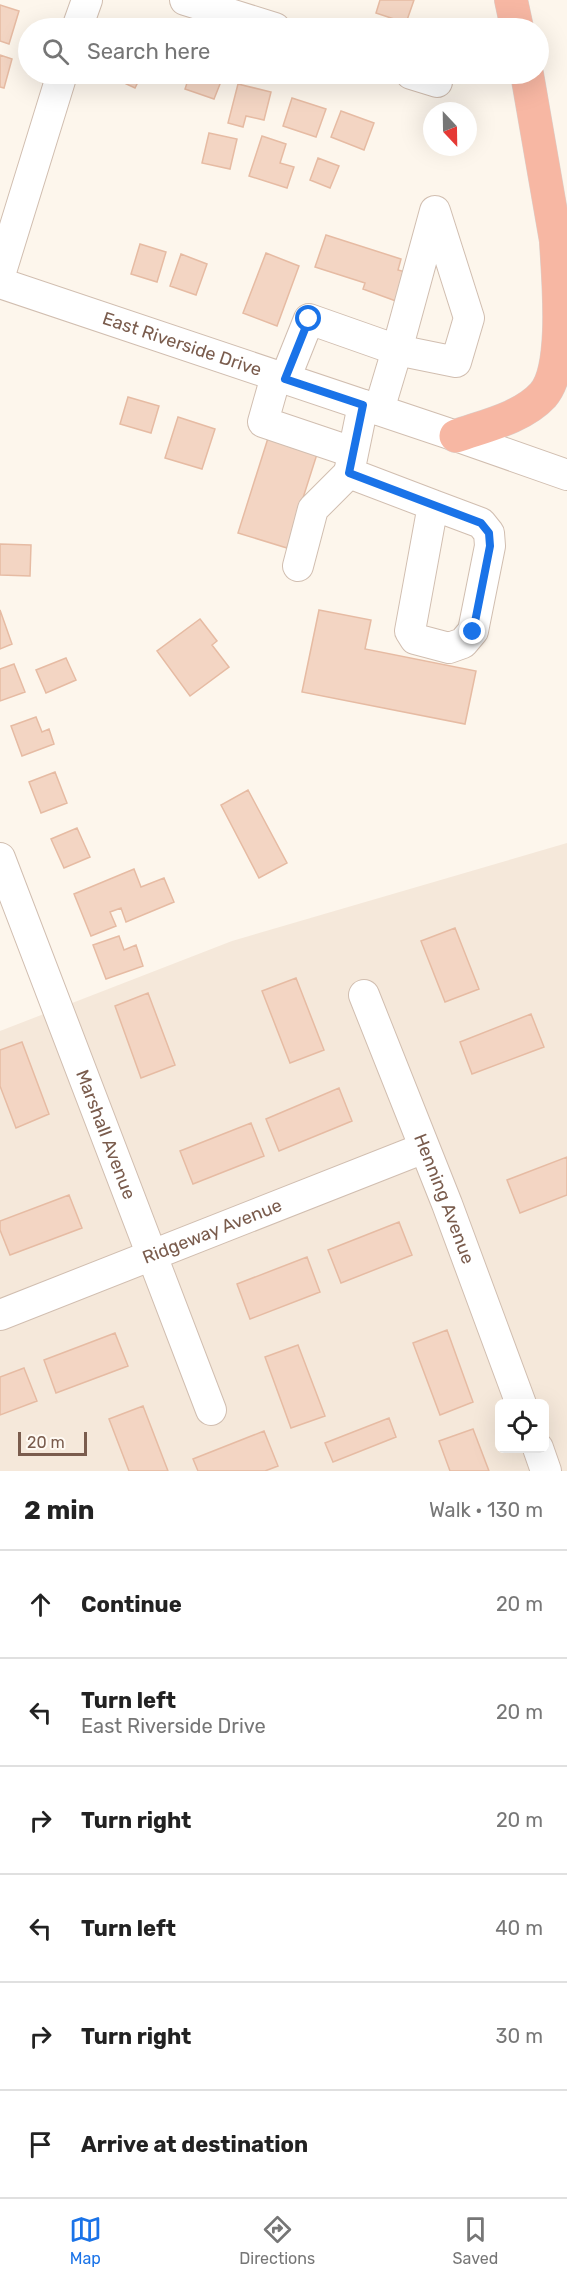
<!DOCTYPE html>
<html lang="en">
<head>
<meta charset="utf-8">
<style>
  body { margin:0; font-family:Rubik,sans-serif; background:#f2f2f2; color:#222 }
  .controls { position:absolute; right:18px; bottom:18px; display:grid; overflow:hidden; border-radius:9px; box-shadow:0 6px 24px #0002 }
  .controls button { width:54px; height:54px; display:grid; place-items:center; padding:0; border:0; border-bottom:2px solid #e0e0e0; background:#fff; color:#222; font:30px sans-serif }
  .compass { position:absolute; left:423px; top:102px; width:54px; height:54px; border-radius:50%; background:#fff; box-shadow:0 6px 24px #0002; rotate:158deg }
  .scale { position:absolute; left:18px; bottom:15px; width:69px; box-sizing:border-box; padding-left:6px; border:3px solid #7a5c4d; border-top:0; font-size:16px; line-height:21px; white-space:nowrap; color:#7a5c4d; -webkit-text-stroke:4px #fffaf3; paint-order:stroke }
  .stop { position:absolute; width:18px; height:18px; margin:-14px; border:4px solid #1a73e8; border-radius:50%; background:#fff }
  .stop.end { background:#1a73e8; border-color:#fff; box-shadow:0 2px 6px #0008 }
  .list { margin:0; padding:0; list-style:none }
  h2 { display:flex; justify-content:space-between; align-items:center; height:78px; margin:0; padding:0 24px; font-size:26px }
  h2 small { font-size:20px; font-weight:400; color:#767676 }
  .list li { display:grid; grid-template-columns:39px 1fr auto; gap:18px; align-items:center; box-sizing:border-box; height:108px; padding:0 24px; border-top:2px solid #e0e0e0 }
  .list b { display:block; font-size:22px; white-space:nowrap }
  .list p { margin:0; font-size:20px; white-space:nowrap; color:#767676 }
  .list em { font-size:20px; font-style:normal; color:#767676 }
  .icon { flex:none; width:33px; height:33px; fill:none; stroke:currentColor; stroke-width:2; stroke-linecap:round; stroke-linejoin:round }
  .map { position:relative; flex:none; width:567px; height:1471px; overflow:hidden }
  .search { position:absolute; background:#fff; box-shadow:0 6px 24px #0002; left:18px; right:18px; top:18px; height:66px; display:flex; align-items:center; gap:15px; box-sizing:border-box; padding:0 21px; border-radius:33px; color:#767676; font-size:22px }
  .sheet { height:726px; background:#fff }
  nav { display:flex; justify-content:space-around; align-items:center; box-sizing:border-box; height:84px; border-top:2px solid #e0e0e0; background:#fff; font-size:16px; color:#767676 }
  nav a { display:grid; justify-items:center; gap:3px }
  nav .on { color:#1a73e8 }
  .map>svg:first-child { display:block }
  .residential { fill:#f5e8da; fill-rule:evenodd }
  .building { fill:#f3d5c3; stroke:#e6bba3; stroke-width:1.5 }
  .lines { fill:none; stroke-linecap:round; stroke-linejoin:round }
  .minor-casing { stroke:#d1beb0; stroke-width:32 }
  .highway-casing { stroke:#dad1cd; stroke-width:34 }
  .minor { stroke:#fff; stroke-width:30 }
  .highway { stroke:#f7b7a3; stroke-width:33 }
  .route { stroke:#1a73e8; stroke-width:8 }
  .labels { text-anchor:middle; stroke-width:6; stroke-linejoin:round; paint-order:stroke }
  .street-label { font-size:18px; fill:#7a5c4d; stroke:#fffaf3 }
</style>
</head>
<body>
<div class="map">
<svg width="567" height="1471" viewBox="0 0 567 1471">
  <rect width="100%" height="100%" fill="#fdf6ec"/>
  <path class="residential" d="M567,843V1471H0V1031L232,941ZM500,1404H544V1448H500Z"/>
  <path class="building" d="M380,0H414L406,23L376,13Z
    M0,5L19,11L9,44L0,41Z
    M0,55L12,59L4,88L0,87Z
    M110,74H142L135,88L109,76Z
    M190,74H224L214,99L185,89Z
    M238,84L271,92L264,120L246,116L243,127L228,123Z
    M292,98L326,109L316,137L283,126Z
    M341,111L374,123L364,150L331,137Z
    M209,133L237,139L230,169L202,163Z
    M262,136L286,144L280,163L294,167L287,188L249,176Z
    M318,158L339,166L330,188L310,180Z
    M326,235L401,259L398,270L413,274L404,304L363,289L365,283L315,267Z
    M140,244L166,252L157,282L131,274Z
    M266,253L299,266L277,326L243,313Z
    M181,254L207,264L196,295L170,286Z
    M128,397L159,406L151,433L120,424Z
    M178,417L215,429L202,469L165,458Z
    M269,435L318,451L287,548L238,533Z
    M0,544L31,545L30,576L0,575Z
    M0,610L12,644L0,649Z
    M319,610L371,620L365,649L476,671L465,724L302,692Z
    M200,619L217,641L212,645L229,667L190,696L157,651Z
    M66,658L76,680L46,693L36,670Z
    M14,664L25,692L0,701V669Z
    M36,717L42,732L49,729L54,744L22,756L11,726Z
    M55,772L67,803L41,813L29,782Z
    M248,790L287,863L259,878L221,805Z
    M77,828L90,857L64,868L51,839Z
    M134,869L141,887L164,878L174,902L126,922L121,908L110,912L116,926L91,936L74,894Z
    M455,928L479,989L445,1002L421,941Z
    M119,936L124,950L136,945L143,966L106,979L93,945Z
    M296,978L324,1050L290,1063L262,991Z
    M148,993L175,1065L141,1078L115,1006Z
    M531,1014L544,1047L472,1074L460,1042Z
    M22,1042L49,1114L16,1128L0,1086V1050Z
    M339,1088L352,1121L279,1151L266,1119Z
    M251,1123L264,1156L193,1184L180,1151Z
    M567,1157V1195L520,1213L507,1180Z
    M69,1195L82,1228L10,1255L0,1230V1221Z
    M399,1222L412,1255L341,1283L328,1250Z
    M307,1257L320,1292L250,1319L237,1284Z
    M447,1330L473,1402L440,1415L413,1343Z
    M115,1333L128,1366L56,1393L44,1360Z
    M298,1345L325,1416L291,1428L265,1357Z
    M24,1368L37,1401L0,1415V1377Z
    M143,1406L168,1471H129L109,1419Z
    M389,1418L396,1437L333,1462L325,1443Z
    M473,1429L489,1471H450L439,1441Z
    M264,1431L278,1466L265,1471H198L193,1459Z"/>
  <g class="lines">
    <g class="minor-casing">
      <g id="minor">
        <path d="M185,0L275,28"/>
        <path d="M77,28L87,0"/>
        <path d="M411,74L437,82"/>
        <path d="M435,211L469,318L456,362L397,350Z"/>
        <path d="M0,275L62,74"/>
        <path id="s1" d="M0,283L456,436L567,475"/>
        <path d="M276,376L263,422L352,452"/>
        <path d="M285,379L309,319L397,350L379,410"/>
        <path d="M363,405L349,473L433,505L410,631L415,639L449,648L463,643L473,631L490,546L489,533L481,523L433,505"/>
        <path d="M298,566L313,509L349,473"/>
        <path id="s2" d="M0,858L211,1410"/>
        <path id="s3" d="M364,995L447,1204L521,1404"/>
        <path id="s4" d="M0,1315L424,1148"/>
        <path d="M538,1448L546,1471"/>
      </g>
    </g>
    <g class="highway-casing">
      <path id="highway" d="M511,0L517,28
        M527,74L560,264
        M456,436C484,426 522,418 543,395C567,368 558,279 556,242"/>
    </g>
    <use href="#minor" class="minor"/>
    <use href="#highway" class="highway"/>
  </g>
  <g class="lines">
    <path class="route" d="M309,319L285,379L363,405L349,473L481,523L489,533L490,546L473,632"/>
  </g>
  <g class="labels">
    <g class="street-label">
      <text dy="6" stroke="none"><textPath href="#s1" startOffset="192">East Riverside Drive</textPath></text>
      <text dy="6" stroke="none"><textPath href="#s2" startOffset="296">Marshall Avenue</textPath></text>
      <text dy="6" stroke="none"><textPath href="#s3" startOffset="219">Henning Avenue</textPath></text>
      <text dy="6" stroke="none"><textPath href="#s4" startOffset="228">Ridgeway Avenue</textPath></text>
    </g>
  </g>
</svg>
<div class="controls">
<button><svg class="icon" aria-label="locate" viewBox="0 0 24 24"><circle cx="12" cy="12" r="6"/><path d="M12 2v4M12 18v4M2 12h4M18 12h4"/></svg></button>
</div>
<svg class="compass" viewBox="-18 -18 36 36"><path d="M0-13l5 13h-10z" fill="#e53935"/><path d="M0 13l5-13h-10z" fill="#767676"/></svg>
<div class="scale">20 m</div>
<div class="stop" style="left:309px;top:319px"></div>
<div class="stop end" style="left:473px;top:632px"></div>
<div class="search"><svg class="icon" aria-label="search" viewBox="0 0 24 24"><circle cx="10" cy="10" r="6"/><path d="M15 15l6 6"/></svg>Search here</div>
</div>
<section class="sheet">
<h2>2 min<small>Walk · 130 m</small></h2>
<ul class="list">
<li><svg class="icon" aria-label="ahead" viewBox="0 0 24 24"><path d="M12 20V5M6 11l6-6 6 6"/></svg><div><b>Continue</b></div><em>20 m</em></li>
<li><svg class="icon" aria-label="left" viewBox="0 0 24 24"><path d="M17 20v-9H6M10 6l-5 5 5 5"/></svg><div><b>Turn left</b><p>East Riverside Drive</p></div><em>20 m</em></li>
<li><svg class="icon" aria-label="right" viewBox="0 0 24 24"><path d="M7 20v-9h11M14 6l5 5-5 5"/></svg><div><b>Turn right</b></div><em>20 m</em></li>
<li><svg class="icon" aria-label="left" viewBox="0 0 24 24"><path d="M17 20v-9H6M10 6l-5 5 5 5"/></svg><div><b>Turn left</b></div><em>40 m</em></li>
<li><svg class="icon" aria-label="right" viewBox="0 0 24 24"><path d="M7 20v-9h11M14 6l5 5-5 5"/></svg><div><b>Turn right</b></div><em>30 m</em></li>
<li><svg class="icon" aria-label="arrive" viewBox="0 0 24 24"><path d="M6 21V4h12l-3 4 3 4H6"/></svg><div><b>Arrive at destination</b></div></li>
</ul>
</section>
<nav>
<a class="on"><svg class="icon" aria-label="map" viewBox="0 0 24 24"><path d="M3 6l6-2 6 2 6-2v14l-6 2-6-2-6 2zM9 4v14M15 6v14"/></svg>Map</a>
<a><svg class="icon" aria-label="directions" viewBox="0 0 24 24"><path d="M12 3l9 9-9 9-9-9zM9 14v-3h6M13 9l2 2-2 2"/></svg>Directions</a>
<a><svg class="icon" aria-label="saved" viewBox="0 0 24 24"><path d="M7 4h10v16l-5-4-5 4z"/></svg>Saved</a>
</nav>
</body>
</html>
